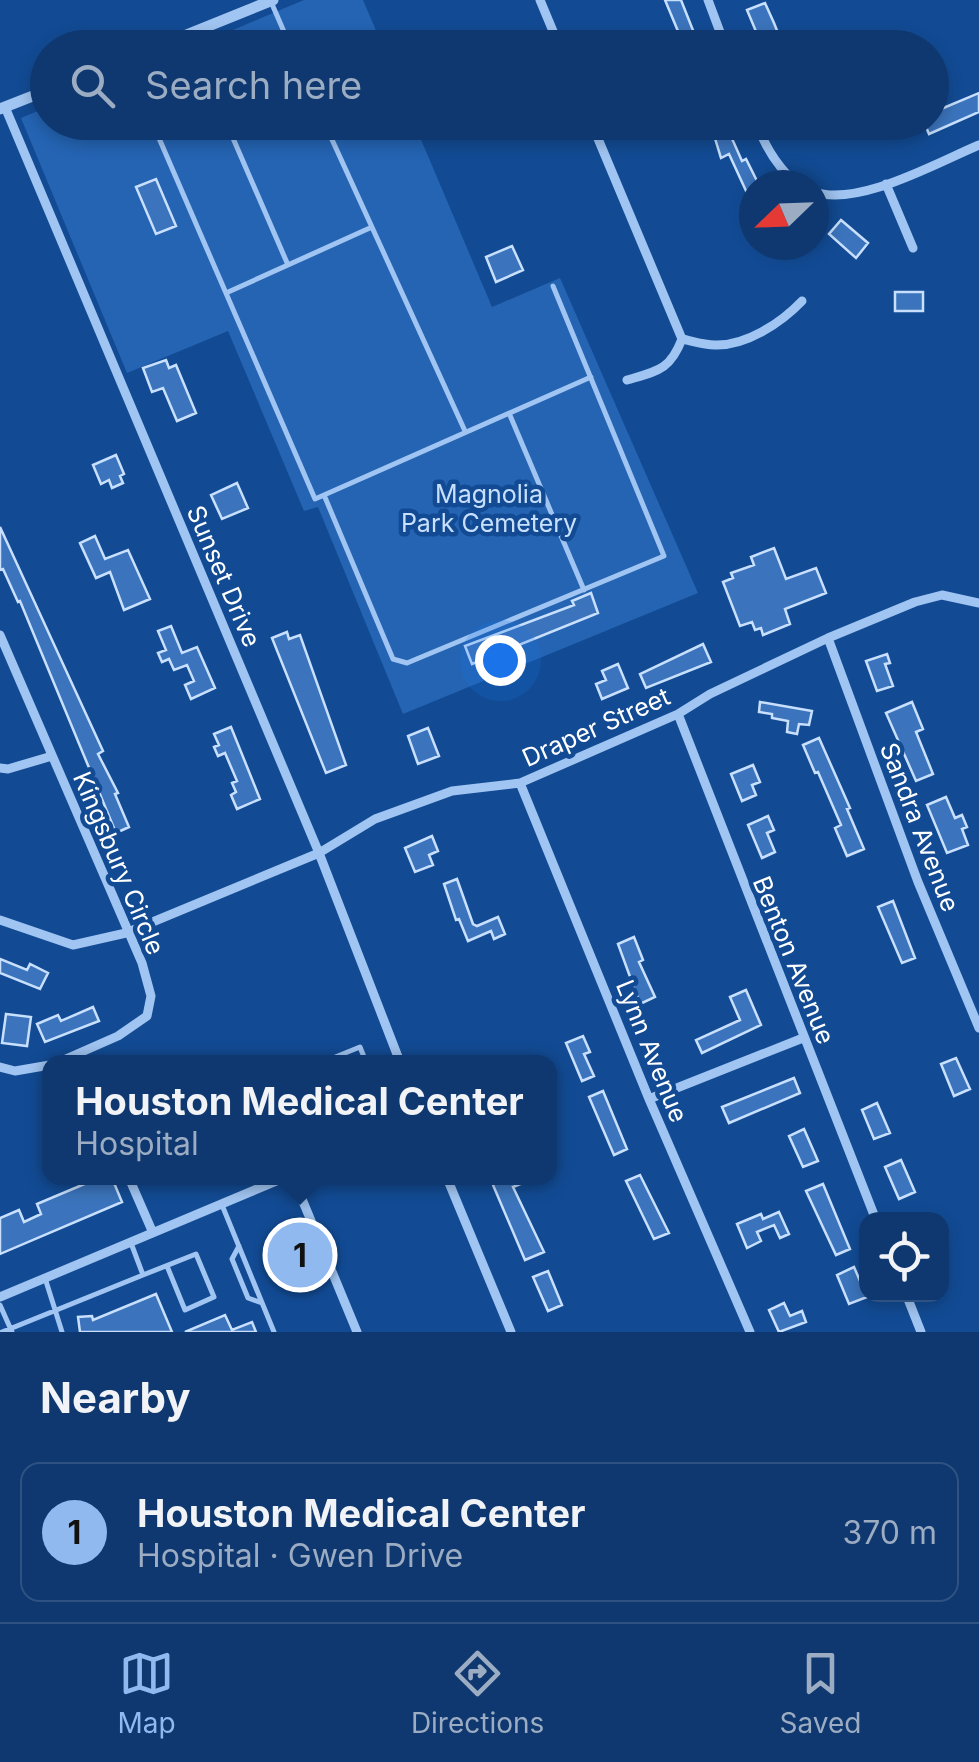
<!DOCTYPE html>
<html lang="en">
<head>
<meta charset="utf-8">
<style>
  body { margin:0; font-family:Inter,sans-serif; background:#1c4377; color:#f1f3f6 }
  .controls { position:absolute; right:30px; bottom:30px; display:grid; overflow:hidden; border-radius:20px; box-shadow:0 5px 15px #0003 }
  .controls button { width:90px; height:90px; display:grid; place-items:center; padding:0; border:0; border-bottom:2px solid #2e5282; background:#0e386f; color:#f1f3f6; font:50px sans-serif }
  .compass { position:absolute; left:739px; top:170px; width:90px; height:90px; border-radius:50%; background:#0e386f; box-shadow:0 5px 15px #0003; rotate:247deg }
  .you { position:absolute; left:500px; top:660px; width:35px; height:35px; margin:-25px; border:8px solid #fff; border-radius:50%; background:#1a73e8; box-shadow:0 0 0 15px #1a73e833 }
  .badge { display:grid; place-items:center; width:65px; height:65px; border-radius:50%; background:#90b9f0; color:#111; font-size:32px; font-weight:700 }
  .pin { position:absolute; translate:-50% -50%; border:5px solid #fff; box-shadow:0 2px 10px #0006 }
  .popup { position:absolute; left:42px; top:1055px; width:515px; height:130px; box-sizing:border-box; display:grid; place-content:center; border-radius:20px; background:#0e386f; filter:drop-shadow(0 2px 8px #0005); font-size:32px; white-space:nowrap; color:#9bacc3 }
  .popup b { font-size:38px; color:#f1f3f6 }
  .popup::after { content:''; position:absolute; left:50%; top:100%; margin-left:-20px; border:20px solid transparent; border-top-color:#0e386f }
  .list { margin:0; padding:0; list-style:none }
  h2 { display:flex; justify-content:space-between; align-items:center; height:130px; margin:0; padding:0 40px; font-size:42px }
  h2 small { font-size:32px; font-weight:400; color:#9bacc3 }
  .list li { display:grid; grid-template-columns:65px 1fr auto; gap:30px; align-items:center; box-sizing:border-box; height:140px; margin:0 20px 20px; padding:0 20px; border:2px solid #2e5282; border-radius:20px }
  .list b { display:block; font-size:38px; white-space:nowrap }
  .list p { margin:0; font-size:32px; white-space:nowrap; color:#9bacc3 }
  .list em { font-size:32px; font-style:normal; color:#9bacc3 }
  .icon { flex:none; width:55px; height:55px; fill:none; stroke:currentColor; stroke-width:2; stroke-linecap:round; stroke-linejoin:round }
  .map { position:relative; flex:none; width:979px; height:1332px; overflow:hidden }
  .search { position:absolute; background:#0e386f; box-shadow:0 5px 15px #0003; left:30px; right:30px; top:30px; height:110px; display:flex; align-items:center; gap:25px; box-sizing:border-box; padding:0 35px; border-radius:55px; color:#9bacc3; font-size:38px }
  .sheet { height:290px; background:#0e386f }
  nav { display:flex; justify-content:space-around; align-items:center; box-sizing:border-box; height:140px; border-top:2px solid #2e5282; background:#0e386f; font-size:28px; color:#9bacc3 }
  nav a { display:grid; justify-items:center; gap:5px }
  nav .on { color:#90b9f0 }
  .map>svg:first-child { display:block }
  .green { fill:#2464b3 }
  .building { fill:#3b74bc; stroke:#c8e0fd; stroke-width:2.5 }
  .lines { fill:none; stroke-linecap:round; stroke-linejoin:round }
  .service { stroke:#a1c5f2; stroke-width:5 }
  .minor { stroke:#a1c5f2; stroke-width:9 }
  .tertiary { stroke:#a1c5f2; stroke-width:11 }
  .labels { text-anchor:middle; stroke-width:9; stroke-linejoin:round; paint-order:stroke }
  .park-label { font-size:25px; fill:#c8e0fd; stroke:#124b94 }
  .street-label { font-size:25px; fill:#fff; stroke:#124b94 }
</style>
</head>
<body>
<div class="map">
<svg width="979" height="1332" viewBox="0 0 979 1332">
  <rect width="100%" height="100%" fill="#124b94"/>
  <path class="green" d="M304,0H363L383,47L190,48Z
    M47,107L48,122L414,123L492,307L560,278L698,593L403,714L318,507L304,511L228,331L127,373L21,118Z"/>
  <path class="building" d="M665,0H681L700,48H680L676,38L680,36Z
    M765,3L774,23L784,48H763L747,10Z
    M979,93V112L929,134L924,122H932V108L939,104L941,109Z
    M710,122L725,123L742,161L746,159L759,185H754V189L747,193L729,154L721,158Z
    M156,179L176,226L156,234L136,187Z
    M841,220L868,243L856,258L829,234Z
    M512,246L523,270L496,282L486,257Z
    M895,292H923V311H895Z
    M166,360L169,368L176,365L196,413L177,421L163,388L152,392L143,368Z
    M116,455L124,474L120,476L123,483L112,488L109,480L101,484L93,465Z
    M237,483L248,508L222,519L211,495Z
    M0,527L103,751L98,754L118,793L115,794L129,827L116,833L20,601L18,602L3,569L0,570Z
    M95,536L105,559L128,550L150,599L124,610L110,572L96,578L80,543Z
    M774,548L786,579L816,568L826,593L785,609L790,624L763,635L761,628L755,630L752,622L740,626L723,582L733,578L731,573L754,565L751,557Z
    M591,593L598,613L472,664L465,646L574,605L572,601Z
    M171,626L182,653L197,647L215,688L191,699L185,685L194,681L187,665L174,670L169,659L162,662L158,653L166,650L158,631Z
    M287,632L289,639L300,635L346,765L326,773L272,638Z
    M703,644L711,662L646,688L640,674Z
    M887,654L890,663L885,664L893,686L877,691L866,661Z
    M618,664L628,688L602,699L596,684L606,680L602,671Z
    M760,702L812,711L809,725L799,724L797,734L787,732L788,721L772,718V714L759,712Z
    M912,702L923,729L916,732L933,774L916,781L886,713Z
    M231,727L260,799L237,809L231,795L236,792L232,783L237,781L225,753L218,756L214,747L219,745L214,734Z
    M428,728L439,756L418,764L408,736Z
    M819,738L850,808L847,809L864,849L847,856L835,828L841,825L818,772L815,773L803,745Z
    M753,765L760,782L752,785L756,795L742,801L731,774Z
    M946,797L955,818L962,815L967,827L962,829L968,845L947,853L927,805Z
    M768,816L774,830L767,833L775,852L762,858L748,825Z
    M432,836L438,851L429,855L433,865L415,872L405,848Z
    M457,879L473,924L477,926L498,917L505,934L494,939L491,931L468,941L459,919L456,920L444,884Z
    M893,901L915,958L902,963L878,907Z
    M634,937L643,960L639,962L655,997L640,1004L618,944Z
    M0,959L27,970L30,964L48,973L40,989L0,973Z
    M746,990L761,1025L702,1053L696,1040L740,1020L730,997Z
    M93,1007L99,1021L45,1042L37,1024L58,1015L61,1021Z
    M6,1014L31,1017L27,1046L2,1043Z
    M583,1036L590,1052L584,1054L594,1076L582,1081L566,1043Z
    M956,1058L970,1089L954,1096L941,1064Z
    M794,1078L800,1093L729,1123L722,1107Z
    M603,1091L627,1149L614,1155L589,1097Z
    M877,1103L890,1133L874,1139L862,1110Z
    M804,1129L818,1161L803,1167L789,1136Z
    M901,1160L915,1192L899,1199L885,1167Z
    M640,1175L669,1233L654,1239L626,1181Z
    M92,1178H112L122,1202L0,1254V1218L19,1210L24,1222L41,1214L37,1204L94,1180Z
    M490,1178H535L513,1187L544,1252L525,1260Z
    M823,1184L850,1249L836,1255L806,1191Z
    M779,1212L789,1234L780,1238L774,1225L757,1232L761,1241L747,1248L737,1224L761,1214L763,1219Z
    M854,1267L867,1297L849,1304L837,1275Z
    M548,1271L562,1305L548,1311L533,1277Z
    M156,1294L172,1332H80L78,1317L92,1316L93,1320Z
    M784,1303L790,1316L802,1311L806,1322L779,1332L769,1310Z
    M225,1315L232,1330L252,1322L256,1332H185Z"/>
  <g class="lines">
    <path class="service" d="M272,4L291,48
      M152,122L315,499L591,377
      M226,122L288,265
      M324,122L465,431
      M226,293L372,227
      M509,413L584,590
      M324,495L393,659L407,663L664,556L553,286
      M323,1062L360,1047L366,1062
      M222,1205L274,1332
      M239,1246L232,1259L248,1298L262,1303
      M143,1275L196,1254L214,1297L185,1310L167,1266
      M45,1278L62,1332
      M0,1305L12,1332
      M2,1332L143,1275L131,1243"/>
    <path class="minor" d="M540,0L560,48
      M708,0L726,48
      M5,107L319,853L400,1062
      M591,122L682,339C692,341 704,345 715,345C746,346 781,323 802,301
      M756,122C765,147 778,168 798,185
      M886,184L913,248
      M814,192C859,207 936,163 979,145
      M627,380C658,371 670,370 682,339
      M0,635L142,963L151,996L147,1016L118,1036L59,1062
      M828,638L918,882L979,1028
      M678,714L876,1220
      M0,768L8,769L52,756
      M520,783L649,1099L750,1332
      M0,920L73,945L126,933L319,853L375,819L452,791L520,783L678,714L710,694L828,638L915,602L942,595L979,603
      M0,1067L15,1071L50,1065
      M649,1099L803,1038
      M129,1178L153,1233
      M447,1178L511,1332
      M906,1294L921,1332
      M0,1297L281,1179L291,1178L297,1187L357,1332"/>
    <path class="tertiary" d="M154,48L273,0
      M0,109L48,90"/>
  </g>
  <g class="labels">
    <g class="park-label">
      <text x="489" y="503">Magnolia<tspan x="489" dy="29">Park Cemetery</tspan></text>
    </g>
    <g class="street-label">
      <text transform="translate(224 576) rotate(67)" y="9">Sunset Drive</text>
      <text transform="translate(596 727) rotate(-24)" y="9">Draper Street</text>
      <text transform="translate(920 827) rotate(69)" y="9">Sandra Avenue</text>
      <text transform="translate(119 863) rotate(67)" y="9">Kingsbury Circle</text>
      <text transform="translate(794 960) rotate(68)" y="9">Benton Avenue</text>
      <text transform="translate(652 1051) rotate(68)" y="9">Lynn Avenue</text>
    </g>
  </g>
</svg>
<div class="controls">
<button><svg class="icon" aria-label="locate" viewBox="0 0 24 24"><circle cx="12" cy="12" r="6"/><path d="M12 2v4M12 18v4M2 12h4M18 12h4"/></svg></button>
</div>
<svg class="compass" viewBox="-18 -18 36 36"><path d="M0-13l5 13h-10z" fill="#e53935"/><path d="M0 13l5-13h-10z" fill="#9bacc3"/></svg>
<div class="you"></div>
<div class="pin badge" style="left:300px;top:1255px">1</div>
<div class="popup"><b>Houston Medical Center</b>Hospital</div>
<div class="search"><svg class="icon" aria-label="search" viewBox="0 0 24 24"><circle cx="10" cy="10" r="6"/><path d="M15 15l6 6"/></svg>Search here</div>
</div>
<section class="sheet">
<h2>Nearby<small></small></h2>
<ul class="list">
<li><span class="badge">1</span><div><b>Houston Medical Center</b><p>Hospital · Gwen Drive</p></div><em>370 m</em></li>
</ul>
</section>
<nav>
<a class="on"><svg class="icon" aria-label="map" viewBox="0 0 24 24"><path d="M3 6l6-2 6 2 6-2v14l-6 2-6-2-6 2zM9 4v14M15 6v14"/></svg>Map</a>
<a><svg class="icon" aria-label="directions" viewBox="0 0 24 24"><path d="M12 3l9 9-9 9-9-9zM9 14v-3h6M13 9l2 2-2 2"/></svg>Directions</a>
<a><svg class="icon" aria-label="saved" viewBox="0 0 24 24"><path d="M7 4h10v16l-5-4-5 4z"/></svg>Saved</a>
</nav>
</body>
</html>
